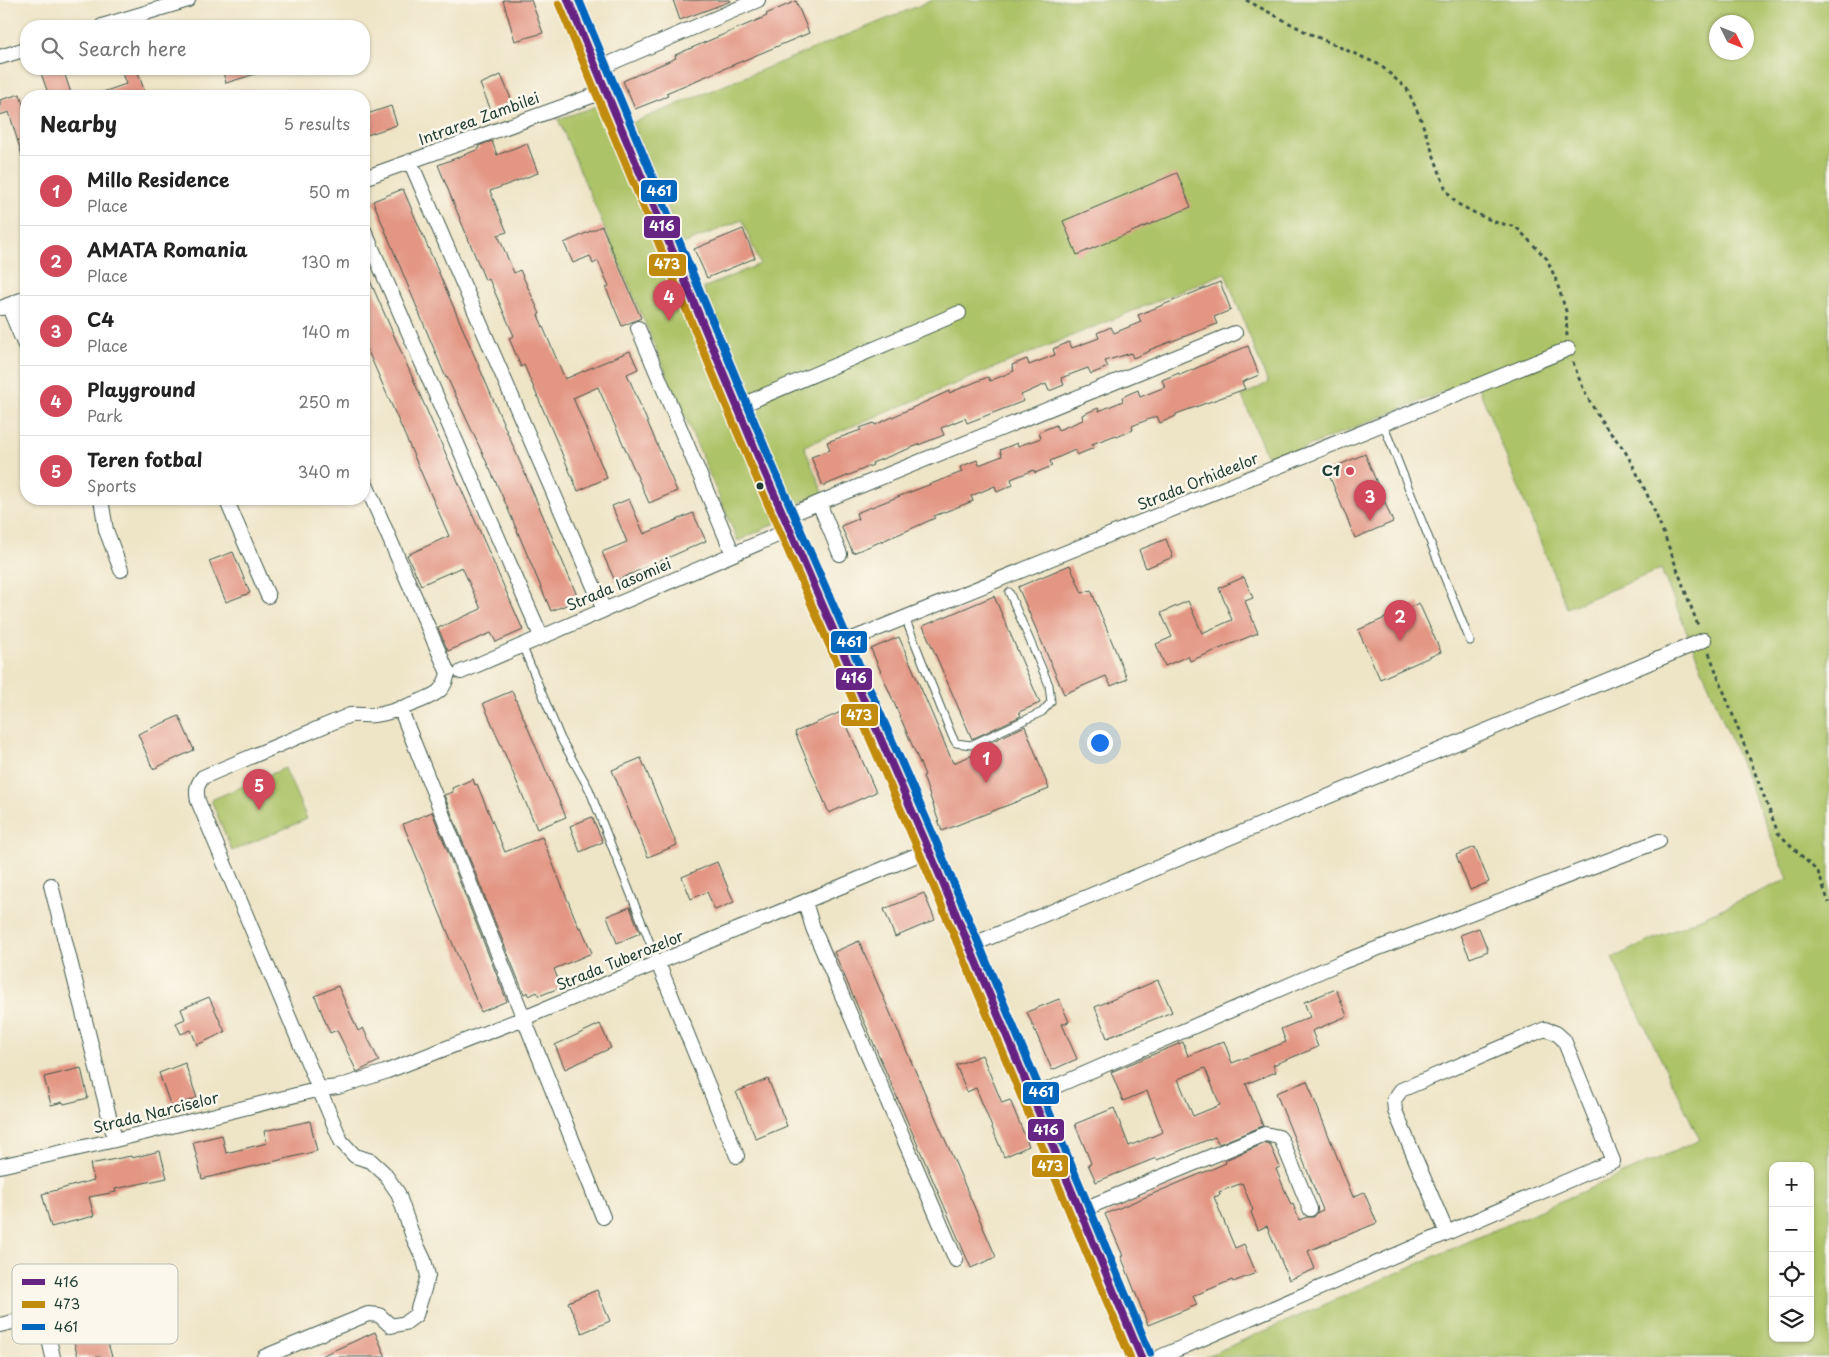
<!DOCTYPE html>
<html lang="en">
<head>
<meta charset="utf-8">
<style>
  body { margin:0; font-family:"Playpen Sans",sans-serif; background:#f6f6f6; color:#222 }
  .controls { position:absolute; right:15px; bottom:15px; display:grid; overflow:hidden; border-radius:10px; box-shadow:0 1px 4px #0004 }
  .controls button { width:45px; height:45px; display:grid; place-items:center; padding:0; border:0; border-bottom:1px solid #e0e0e0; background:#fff; color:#222; font:25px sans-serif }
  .compass { position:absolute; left:1709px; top:15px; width:45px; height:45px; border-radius:50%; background:#fff; box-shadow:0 1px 4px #0004; rotate:133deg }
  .you { position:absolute; left:1099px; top:742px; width:18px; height:18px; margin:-12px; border:4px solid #fff; border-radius:50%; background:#1a73e8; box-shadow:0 0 0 8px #1a73e833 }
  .badge { display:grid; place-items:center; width:32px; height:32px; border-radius:50%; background:#d1495b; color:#fff; font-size:16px; font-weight:700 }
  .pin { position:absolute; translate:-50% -41px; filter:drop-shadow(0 1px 2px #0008) }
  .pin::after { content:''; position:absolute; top:26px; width:18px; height:15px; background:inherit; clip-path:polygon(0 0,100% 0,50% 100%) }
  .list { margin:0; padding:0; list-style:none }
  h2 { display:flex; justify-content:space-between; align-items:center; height:65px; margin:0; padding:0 20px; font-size:21px }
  h2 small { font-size:16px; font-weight:400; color:#767676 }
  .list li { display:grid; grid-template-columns:32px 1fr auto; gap:15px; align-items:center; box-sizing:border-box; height:70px; padding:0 20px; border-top:1px solid #e0e0e0 }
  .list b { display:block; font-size:19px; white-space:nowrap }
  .list p { margin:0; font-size:16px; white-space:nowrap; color:#767676 }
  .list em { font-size:16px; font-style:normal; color:#767676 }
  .icon { flex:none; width:28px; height:28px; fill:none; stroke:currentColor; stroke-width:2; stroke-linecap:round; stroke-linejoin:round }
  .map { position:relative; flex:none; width:1829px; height:1357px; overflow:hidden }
  .search { position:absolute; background:#fff; box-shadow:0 1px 4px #0004; left:20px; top:20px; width:350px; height:55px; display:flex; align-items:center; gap:12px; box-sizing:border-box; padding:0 18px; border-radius:20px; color:#767676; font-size:19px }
  .panel { position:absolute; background:#fff; box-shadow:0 1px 4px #0004; left:20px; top:90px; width:350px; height:415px; border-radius:20px }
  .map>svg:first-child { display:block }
  .green { fill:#adc368; stroke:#66804e; fill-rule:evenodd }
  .building { fill:#e39684; fill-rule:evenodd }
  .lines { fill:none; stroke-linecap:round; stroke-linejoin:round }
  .lane-casing { stroke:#3e564a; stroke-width:9 }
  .street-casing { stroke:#3e564a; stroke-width:16 }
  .secondary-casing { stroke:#3e564a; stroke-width:21 }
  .path { stroke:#3e564a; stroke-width:3; stroke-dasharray:4 4; stroke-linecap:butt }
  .lane { stroke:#fff; stroke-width:7 }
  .street { stroke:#fff; stroke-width:14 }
  .secondary { stroke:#fff; stroke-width:19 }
  .bus-1-casing { stroke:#fbf7ec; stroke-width:11 }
  .bus-2-casing { stroke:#fbf7ec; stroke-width:11 }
  .bus-3-casing { stroke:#fbf7ec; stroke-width:11 }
  .bus-1 { stroke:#662483; stroke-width:8 }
  .bus-2 { stroke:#c18c0d; stroke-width:8 }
  .bus-3 { stroke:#0065bd; stroke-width:8 }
  .poi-dot { fill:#d1495b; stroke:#fbf7ec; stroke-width:2 }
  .bus-dot { fill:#1f3d34; stroke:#fbf7ec; stroke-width:2 }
  .labels { text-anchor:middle; stroke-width:5; stroke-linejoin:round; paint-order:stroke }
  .street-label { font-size:15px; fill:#1f3d34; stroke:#fbf7ec }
  .poi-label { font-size:15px; font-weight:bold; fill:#1f3d34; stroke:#fbf7ec; text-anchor:end }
  .key { fill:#fbf7ec; stroke:#b9bfb5; stroke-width:1 }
  .key-label { font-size:14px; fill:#1f3d34 }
  .line-badge { stroke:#fbf7ec; stroke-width:2 }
  .badge-label { font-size:14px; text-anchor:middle; font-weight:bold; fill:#fff }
</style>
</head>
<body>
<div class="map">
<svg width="1829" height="1357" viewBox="0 0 1829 1357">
  <rect width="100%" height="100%" fill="#fbf7ec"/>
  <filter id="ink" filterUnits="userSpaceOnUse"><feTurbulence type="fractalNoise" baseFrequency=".02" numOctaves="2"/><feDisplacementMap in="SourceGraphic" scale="10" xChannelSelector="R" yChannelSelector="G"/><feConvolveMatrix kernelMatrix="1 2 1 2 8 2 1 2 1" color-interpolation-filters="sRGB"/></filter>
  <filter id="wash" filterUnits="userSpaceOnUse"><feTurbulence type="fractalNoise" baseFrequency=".0096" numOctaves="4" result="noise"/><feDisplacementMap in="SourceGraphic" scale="20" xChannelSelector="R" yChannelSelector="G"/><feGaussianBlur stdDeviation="1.12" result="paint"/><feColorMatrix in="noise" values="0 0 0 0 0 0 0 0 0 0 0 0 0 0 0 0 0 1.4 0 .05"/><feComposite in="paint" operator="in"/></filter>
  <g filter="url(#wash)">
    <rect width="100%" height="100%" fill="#eee4c6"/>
    <path class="green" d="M933,0H1829V1357H1205L1700,1140L1612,958L1788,879L1661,569L1567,608L1475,379L1269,462L1242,396L1268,383L1225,273L804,446L823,493L793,505L703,288L760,264L742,220L683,244L632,123ZM1716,22H1746V52H1716ZM1773,1166H1810V1338H1773Z
      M604,104L778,522L738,541L558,119Z
      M285,768L307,819L232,851L211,800Z"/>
    <g id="blocks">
      <path class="building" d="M503,0H531L543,33L515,41Z
        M673,0H730L731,1L680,20Z
        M796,1L809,33L666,93L668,96L635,109L623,81L676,58L675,55L767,16L766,14Z
        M53,69H63L72,96H49L41,73Z
        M128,69H137L146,96H98L97,94L126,84L121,71Z
        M222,69H261L262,72L226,83Z
        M501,75L512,101L491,110L480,84Z
        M20,94L26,115V158L23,159L9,112L0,115V100Z
        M391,106L397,125L364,136V115Z
        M492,141L497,155L527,143L538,173L490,191L507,232L498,235L514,273L520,270L540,314L538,315L565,379L630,351L638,369L627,374L677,491L649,503L598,387L573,398L607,478L578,491L524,365L521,367L509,338L514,336L489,279L485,280L438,165L479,149L478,146Z
        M1177,173L1191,207L1077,255L1063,221Z
        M403,189L579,600L551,611L505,502L447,377L446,378L373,201Z
        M602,226L641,318L622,326L606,288L609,286L598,261L593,264L590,256L573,263L564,243Z
        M743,229L755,258L707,278L694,249Z
        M364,267L523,630L496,642L491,633L448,651L438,628L481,609L462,567L421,585L407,555L449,536L364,342Z
        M1220,282L1231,310L1214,317L1217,324L1149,350L1150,351L1133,358L1131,353L1105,361L1108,367L1091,374L1088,368L1061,378L1064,385L1049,391L1046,384L1021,395L1024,401L967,423L965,418L941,428L944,435L872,463L873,465L823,486L811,457L830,450L827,442L861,430L860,428L874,423L875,425L949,391V393L988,377L990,381L1014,371L1012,365L1027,359L1029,365L1055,355L1053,349L1069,342L1072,348L1099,338L1097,333L1111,327L1114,333L1141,322L1138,315Z
        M1248,346L1259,375L1242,382L1245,389L1176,414V416L1160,423L1157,416L1132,426L1133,430L1117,437L1116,435L1092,444L1094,448L1077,455L1075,450L1050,461L1052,466L1035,473L1034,470L1011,479L1013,485L997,492L995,486L971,496L973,501L934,516L935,518L904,532L853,553L841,526L858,519L856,513L962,472L960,467L977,460L979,465L1002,456L1000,450L1017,443L1018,446L1041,438L1039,432L1056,425L1058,430L1083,420L1082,415L1098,408L1099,411L1123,401L1122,397L1138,390L1140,397L1165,387L1162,380L1179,373L1180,375Z
        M1365,454L1393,522L1355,538L1327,470Z
        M629,499L644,534L693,513L706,541L615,581L602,552L627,542L612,506Z
        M1166,539L1173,557L1146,568L1139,550Z
        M233,552L250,593L226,602L209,561Z
        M1070,565L1082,593L1091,590L1127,679L1111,686L1106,676L1064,694L1018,587Z
        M1244,577L1253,598L1245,601L1258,633L1190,661L1188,656L1165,666L1156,644L1172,637L1161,613L1188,601L1202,633L1232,620L1219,588Z
        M994,596L1040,703L1019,712L1021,716L972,739L923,626Z
        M1419,603L1441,652L1380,679L1358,630Z
        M899,637L953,763L978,753L976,749L1025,726L1049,789L942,831L923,776L925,775L871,649Z
        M512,691L566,817L537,829L483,703Z
        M841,712L876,792L829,813L795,732Z
        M179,716L194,750L153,769L138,734Z
        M641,758L677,845L648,857L612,770Z
        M473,779L475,785L477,784L505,852L542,837L579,928L581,927L592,953L554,969L559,982H557L559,988L539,996L537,992L529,996L528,992L524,994L444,795L453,792L452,788Z
        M432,812L507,1001L481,1012L403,824Z
        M592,817L603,842L580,852L570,826Z
        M1475,847L1489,882L1470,890L1456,855Z
        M717,862L734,902L715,910L707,892L691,899L682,877Z
        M924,893L935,920L895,937L884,909Z
        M630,907L640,933L617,943L607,916Z
        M1479,928L1488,951L1470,958L1460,935Z
        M859,941L996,1257L971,1268L834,952Z
        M1158,980L1172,1012L1107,1038L1095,1007Z
        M338,986L358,1031L363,1028L379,1061L357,1072L337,1030L330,1033L315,996Z
        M1336,989L1347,1016L1312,1031L1318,1047L1273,1065L1276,1072L1246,1084L1263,1126L1219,1144L1215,1137L1157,1160L1156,1158L1096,1182L1088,1164L1091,1163L1075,1124L1114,1108L1129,1146L1163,1132L1147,1091L1123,1101L1111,1072L1183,1042L1188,1056L1224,1041L1232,1063L1286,1042L1281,1029L1310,1017L1304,1002ZM1205,1068L1220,1105L1193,1116L1178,1079Z
        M209,997L225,1032L197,1045L191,1030L181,1034L176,1023L185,1019L181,1009Z
        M1059,999L1069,1022L1062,1024L1077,1059L1052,1070L1027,1012Z
        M600,1024L611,1048L565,1069L555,1045Z
        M982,1055L1002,1103L1010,1100L1029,1146L1004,1157L976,1088L967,1092L956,1065Z
        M185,1063L197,1098L171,1107L159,1073Z
        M81,1068L88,1098L64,1104L63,1102L51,1105L44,1077Z
        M768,1079L787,1126L756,1139L736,1092Z
        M1307,1081L1353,1197L1364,1192L1377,1223L1308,1251L1315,1269L1289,1280L1267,1226L1258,1230L1251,1212L1253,1210L1242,1183L1219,1192L1220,1195L1214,1197L1235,1248L1244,1244L1256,1273L1233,1282L1232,1280L1193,1296L1197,1305L1148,1325L1121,1256H1123L1105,1214L1226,1163L1225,1160L1266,1143L1270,1144L1280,1167L1276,1169L1291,1205L1293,1204L1299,1220L1307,1217H1314L1318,1212L1323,1210L1276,1093Z
        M310,1121L317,1151L202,1179L193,1142L222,1135L226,1153L267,1143L264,1131Z
        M160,1151L167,1178L115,1189L116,1192L89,1197L94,1216L51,1227L42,1194L94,1180L90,1164L131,1156L132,1158Z
        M105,1289L113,1318L102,1322L112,1357H78L71,1331L57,1335L48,1306Z
        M597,1290L610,1321L582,1333L568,1302Z
        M375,1332L386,1357H319Z"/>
    </g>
  </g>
  <g filter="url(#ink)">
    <use href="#blocks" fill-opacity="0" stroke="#3e564a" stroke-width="1"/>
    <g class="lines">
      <g class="lane-casing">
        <path id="lane" d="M1383,424L1470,641
          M905,618L952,736L956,743L971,745L1042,712L1051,702L1049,685L1009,592
          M522,645L561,739L589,789L658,963"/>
      </g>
      <g class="street-casing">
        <path id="street" d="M102,26L188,0
          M0,57L26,49
          M597,69L758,0
          M410,161L604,610
          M364,178L606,91
          M364,230L541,636
          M18,301L26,318
          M8,305L26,348
          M1,308L26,298
          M638,328L733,554
          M737,407L959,313
          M101,499L106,530L121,570
          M226,499L268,596
          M819,503L840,554
          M784,517L1235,333
          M840,644L1568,349
          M461,672L789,530
          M400,708L603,1217
          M51,885L115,1140
          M805,902L813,928L956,1260
          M969,946L1704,640
          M658,963L737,1156
          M1031,1097L1342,962L1659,841
          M0,1166L115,1140L320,1089L338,1087L385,1072L524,1018L929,850
          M1079,1211L1265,1134L1279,1137L1282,1141L1310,1209
          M0,1325L34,1317H41L45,1322L53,1357
          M264,1357L368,1314L379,1315L391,1326L405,1323L416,1315L428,1276L424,1260L413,1237L398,1193L384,1173L371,1161L355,1156L341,1141L198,801C196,791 196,786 203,777L350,715C359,714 366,716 374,715C385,715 433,698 440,690C445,685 446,680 448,673L364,480
          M1160,1357L1613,1161L1564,1040L1556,1033L1545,1029L1401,1090L1394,1100L1395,1111L1447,1233"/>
      </g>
      <g class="secondary-casing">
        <path id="secondary" d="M568,0L762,466L929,850L1079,1211L1141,1357"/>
      </g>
      <path class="path" d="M1246,0L1308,33L1380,65L1407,89L1420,117L1446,190L1456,203L1475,213L1495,222L1516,227L1547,259L1556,280L1566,311L1567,337
        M1573,362C1580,383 1589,402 1601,420C1608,432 1619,441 1626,453C1657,507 1677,571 1699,628
        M1709,653L1778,833L1818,872L1829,903"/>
      <use href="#lane" class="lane"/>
      <use href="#street" class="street"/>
      <use href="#secondary" class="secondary"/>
      <g class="bus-1-casing">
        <path id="bus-1" d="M568,0L762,466L929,850L1141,1357"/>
      </g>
      <g class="bus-2-casing">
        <path id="bus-2" d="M559,4L753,470L920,854L1130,1357"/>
      </g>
      <g class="bus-3-casing">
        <path id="bus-3" d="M579,0L771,462L938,846L1150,1353"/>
      </g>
      <use href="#bus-1" class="bus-1"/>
      <use href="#bus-2" class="bus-2"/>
      <use href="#bus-3" class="bus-3"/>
    </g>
  </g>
  <circle class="poi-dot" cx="1350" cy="471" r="5"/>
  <circle class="bus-dot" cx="760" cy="486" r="4.5"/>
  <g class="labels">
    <g class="street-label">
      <text transform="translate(479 119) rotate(-20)" y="5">Intrarea Zambilei</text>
      <text transform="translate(1198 482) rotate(-22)" y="5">Strada Orhideelor</text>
      <text transform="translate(619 585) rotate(-23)" y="5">Strada Iasomiei</text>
      <text transform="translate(620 961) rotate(-22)" y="5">Strada Tuberozelor</text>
      <text transform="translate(156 1113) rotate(-14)" y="5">Strada Narciselor</text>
    </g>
    <g class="poi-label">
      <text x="1340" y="476">C1</text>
    </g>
  </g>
  <rect x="12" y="1264" width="166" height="80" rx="8" class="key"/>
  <rect x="22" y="1279" width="23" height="6" fill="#662483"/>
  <rect x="22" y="1301" width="23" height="7" fill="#c18c0d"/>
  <rect x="22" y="1324" width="23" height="6" fill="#0065bd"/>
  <g class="key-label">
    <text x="54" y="1287">416</text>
    <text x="54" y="1309">473</text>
    <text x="54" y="1332">461</text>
  </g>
  <g class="line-badge">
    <rect x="640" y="179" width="38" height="24" rx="5" fill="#0065bd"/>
    <rect x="643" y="215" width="38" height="24" rx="5" fill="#662483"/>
    <rect x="648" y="253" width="39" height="24" rx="5" fill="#c18c0d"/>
    <rect x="830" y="630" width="38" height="24" rx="5" fill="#0065bd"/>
    <rect x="835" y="667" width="38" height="24" rx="5" fill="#662483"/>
    <rect x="840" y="703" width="39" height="24" rx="5" fill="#c18c0d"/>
    <rect x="1022" y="1081" width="38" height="24" rx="5" fill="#0065bd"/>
    <rect x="1027" y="1118" width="38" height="24" rx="5" fill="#662483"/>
    <rect x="1031" y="1154" width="38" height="24" rx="5" fill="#c18c0d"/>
  </g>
  <g class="badge-label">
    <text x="659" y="196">461</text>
    <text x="662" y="231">416</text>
    <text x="667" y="269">473</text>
    <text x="849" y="647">461</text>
    <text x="854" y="683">416</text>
    <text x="859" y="720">473</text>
    <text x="1041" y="1097">461</text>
    <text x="1046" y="1135">416</text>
    <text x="1050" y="1171">473</text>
  </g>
</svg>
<div class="controls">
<button>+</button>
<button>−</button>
<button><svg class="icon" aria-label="locate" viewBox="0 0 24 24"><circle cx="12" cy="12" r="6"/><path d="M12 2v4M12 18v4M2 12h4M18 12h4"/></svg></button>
<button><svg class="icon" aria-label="layers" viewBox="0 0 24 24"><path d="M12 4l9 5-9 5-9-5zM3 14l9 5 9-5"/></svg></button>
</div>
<svg class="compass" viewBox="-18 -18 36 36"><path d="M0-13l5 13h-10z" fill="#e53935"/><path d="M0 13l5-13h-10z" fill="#767676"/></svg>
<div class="you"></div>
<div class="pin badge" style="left:986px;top:783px">1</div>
<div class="pin badge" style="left:1400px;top:641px">2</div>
<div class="pin badge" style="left:1370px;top:521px">3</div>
<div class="pin badge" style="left:669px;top:321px">4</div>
<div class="pin badge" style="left:259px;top:810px">5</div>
<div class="search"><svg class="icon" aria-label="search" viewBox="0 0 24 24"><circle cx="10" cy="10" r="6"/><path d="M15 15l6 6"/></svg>Search here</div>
<section class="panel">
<h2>Nearby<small>5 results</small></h2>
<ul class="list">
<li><span class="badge">1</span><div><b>Millo Residence</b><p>Place</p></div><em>50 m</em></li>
<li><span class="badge">2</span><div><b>AMATA Romania</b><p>Place</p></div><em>130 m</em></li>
<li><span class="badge">3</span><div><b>C4</b><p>Place</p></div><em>140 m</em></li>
<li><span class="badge">4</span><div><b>Playground</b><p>Park</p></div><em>250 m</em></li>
<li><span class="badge">5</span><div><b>Teren fotbal</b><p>Sports</p></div><em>340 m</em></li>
</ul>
</section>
</div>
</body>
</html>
